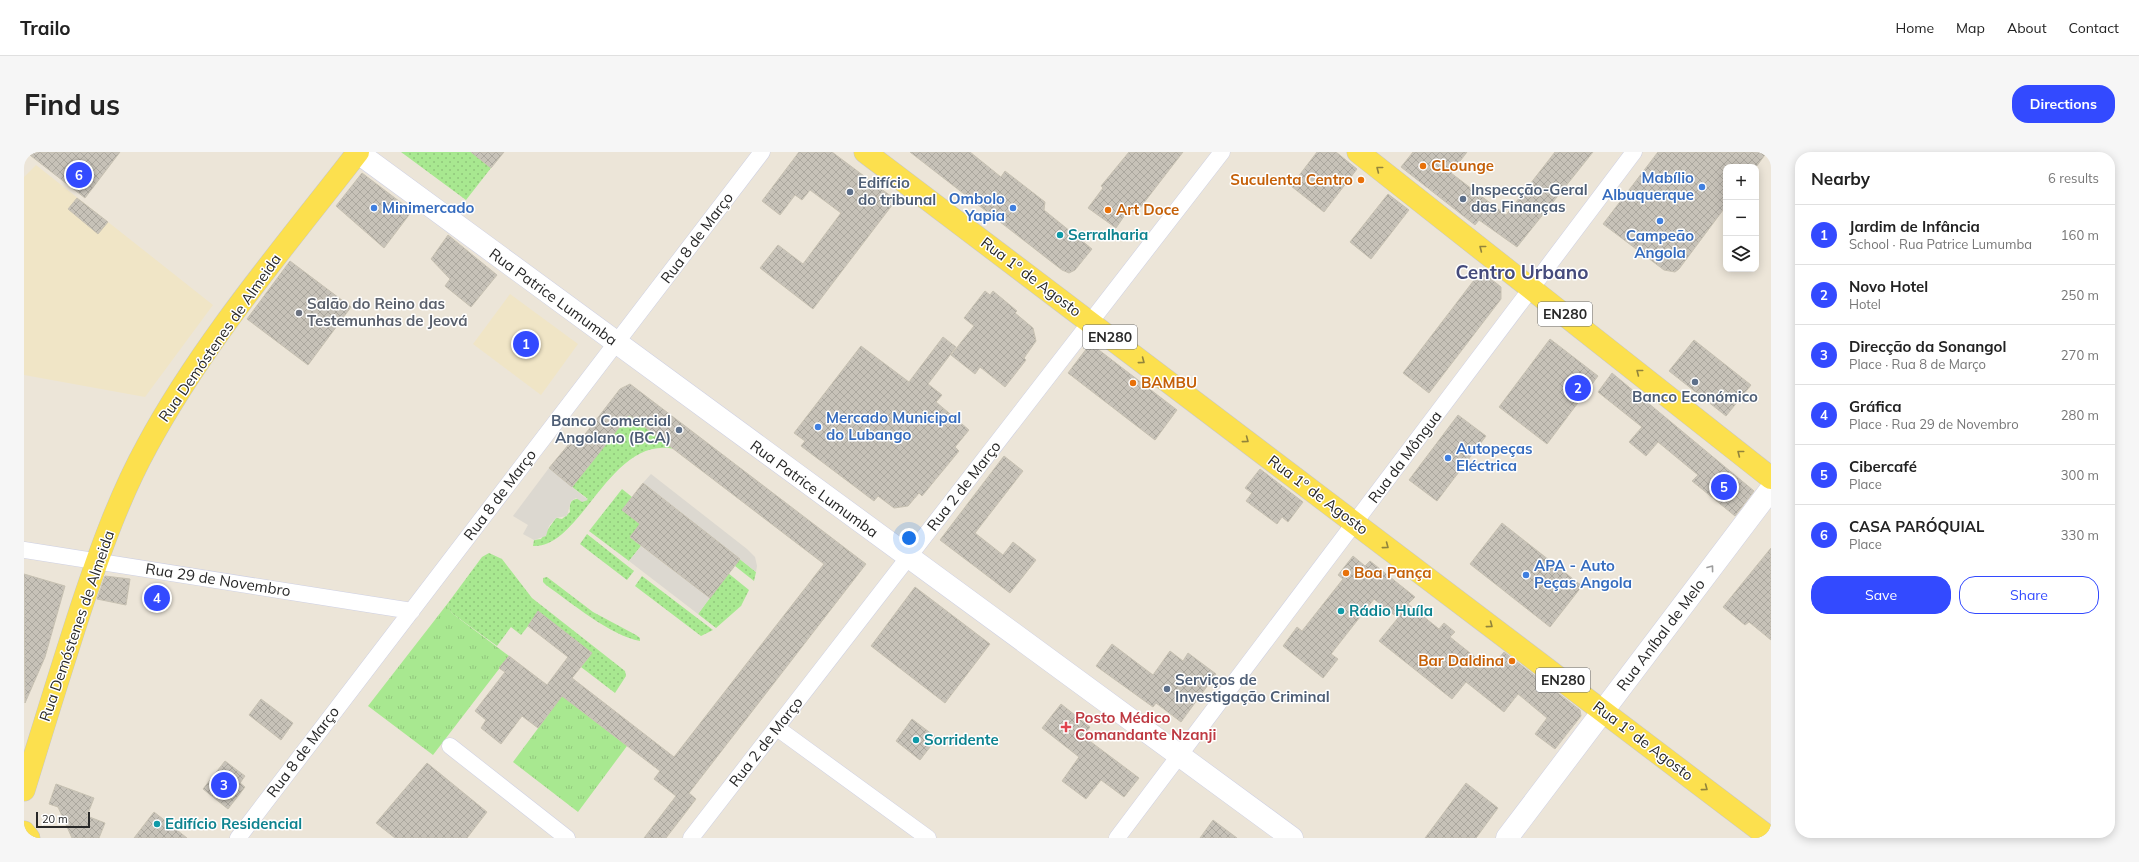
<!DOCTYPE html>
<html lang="en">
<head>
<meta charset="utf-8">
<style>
  body { margin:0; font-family:Mulish,sans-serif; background:#f6f6f6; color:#222 }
  .controls { position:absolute; right:12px; top:12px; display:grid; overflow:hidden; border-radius:8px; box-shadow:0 2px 10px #0003 }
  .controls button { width:36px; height:36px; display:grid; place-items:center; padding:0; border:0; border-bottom:1px solid #e0e0e0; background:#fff; color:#222; font:20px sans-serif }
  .scale { position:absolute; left:12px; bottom:10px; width:54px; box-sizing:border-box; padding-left:4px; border:2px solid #282828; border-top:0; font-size:11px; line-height:14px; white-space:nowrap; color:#282828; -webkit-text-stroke:3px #fff; paint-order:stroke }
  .you { position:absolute; left:885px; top:386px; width:14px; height:14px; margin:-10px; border:3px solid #fff; border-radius:50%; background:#1a73e8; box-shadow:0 0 0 6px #1a73e833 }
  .badge { display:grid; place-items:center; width:26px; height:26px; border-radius:50%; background:#334aff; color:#fff; font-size:13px; font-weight:700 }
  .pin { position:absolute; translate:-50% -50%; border:2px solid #fff; box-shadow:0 1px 4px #0006 }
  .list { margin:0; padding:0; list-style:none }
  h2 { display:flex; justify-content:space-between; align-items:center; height:52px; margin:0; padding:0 16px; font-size:17px }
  h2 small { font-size:13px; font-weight:400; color:#767676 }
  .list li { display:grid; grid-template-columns:26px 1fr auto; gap:12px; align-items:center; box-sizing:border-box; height:60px; padding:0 16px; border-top:1px solid #e0e0e0 }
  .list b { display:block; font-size:15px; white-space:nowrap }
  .list p { margin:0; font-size:13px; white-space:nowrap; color:#767676 }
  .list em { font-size:13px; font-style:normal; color:#767676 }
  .actions { display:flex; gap:8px; padding:12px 16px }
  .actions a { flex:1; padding:9px 0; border:1px solid #334aff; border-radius:16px; text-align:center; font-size:14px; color:#334aff }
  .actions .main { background:#334aff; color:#fff }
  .icon { flex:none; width:22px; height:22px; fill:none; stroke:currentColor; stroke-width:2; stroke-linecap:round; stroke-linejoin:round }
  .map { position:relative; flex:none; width:1747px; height:686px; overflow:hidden; border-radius:16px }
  header { display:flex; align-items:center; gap:24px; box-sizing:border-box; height:56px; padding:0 20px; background:#fff; border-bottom:1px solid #e0e0e0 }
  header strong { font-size:19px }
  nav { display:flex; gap:22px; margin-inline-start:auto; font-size:14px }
  .intro { display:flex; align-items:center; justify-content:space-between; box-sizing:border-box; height:96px; padding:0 24px }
  h1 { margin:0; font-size:28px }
  .button { padding:10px 18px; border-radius:16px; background:#334aff; color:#fff; font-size:14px; font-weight:700 }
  main { display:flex; gap:24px; padding:0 24px }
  aside { flex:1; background:#fff; border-radius:16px; box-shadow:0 2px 10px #0003 }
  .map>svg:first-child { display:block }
  .education { fill:#f0e5c6 }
  .grass { fill:url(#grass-tufts) }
  .garden { fill:url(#garden-dots) }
  .plaza { fill:#dcd8d0 }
  .building { fill:url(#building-cross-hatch); stroke:#c7c1b2 }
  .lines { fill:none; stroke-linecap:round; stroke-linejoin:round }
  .street-casing { stroke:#ced0e3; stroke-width:17 }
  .secondary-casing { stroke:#ced0e3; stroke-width:23 }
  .primary-casing { stroke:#c7c7c7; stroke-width:23 }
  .street { stroke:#fff; stroke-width:16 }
  .secondary { stroke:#fff; stroke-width:22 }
  .primary { stroke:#fce04e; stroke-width:22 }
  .oneway { stroke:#92843b }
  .oneway2 { stroke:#9e9e9e }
  .food-dot { fill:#e8710a; stroke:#fff; stroke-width:1.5 }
  .shop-dot { fill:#3f7fe0; stroke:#fff; stroke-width:1.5 }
  .service-dot { fill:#5c6f8a; stroke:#fff; stroke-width:1.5 }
  .culture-dot { fill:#0f9aa8; stroke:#fff; stroke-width:1.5 }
  .worship-dot { fill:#6b7280; stroke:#fff; stroke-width:1.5 }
  .health-dot { fill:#e0444e; stroke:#fff; stroke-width:1.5 }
  .labels { text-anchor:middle; stroke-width:3; stroke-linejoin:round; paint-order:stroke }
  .shield { fill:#fff; stroke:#686868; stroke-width:1 }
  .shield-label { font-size:14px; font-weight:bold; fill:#282828 }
  .food-label { font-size:15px; font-weight:bold; fill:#c56008; stroke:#fff; text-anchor:start }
  .shop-label { font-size:15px; font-weight:bold; fill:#366cbe; stroke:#fff; text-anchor:start }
  .service-label { font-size:15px; font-weight:bold; fill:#4e5e75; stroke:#fff; text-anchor:start }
  .culture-label { font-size:15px; font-weight:bold; fill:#0d838f; stroke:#fff; text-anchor:start }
  .street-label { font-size:15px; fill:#282828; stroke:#fff }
  .worship-label { font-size:15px; font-weight:bold; fill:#5b616d; stroke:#fff; text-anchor:start }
  .health-label { font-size:15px; font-weight:bold; fill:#be3a42; stroke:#fff; text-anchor:start }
  .district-label { font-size:19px; font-weight:bold; fill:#454b7c; stroke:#fff }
</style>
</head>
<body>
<header>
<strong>Trailo</strong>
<nav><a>Home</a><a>Map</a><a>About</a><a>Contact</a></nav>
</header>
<div class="intro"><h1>Find us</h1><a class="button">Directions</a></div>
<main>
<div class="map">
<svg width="1747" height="686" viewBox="0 0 1747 686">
  <defs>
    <pattern id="grass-tufts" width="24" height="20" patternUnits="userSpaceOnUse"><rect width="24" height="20" fill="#a8e890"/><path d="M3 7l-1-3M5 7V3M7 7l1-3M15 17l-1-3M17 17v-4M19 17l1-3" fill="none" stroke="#91c77c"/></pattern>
    <pattern id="garden-dots" width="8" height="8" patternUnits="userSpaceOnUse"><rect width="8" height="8" fill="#a8e890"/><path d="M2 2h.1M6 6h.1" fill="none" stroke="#91c77c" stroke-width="1.8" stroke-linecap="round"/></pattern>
    <pattern id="building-cross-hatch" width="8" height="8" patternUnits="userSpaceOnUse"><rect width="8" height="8" fill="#c7c2b8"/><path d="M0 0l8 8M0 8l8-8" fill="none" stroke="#aba79e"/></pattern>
  </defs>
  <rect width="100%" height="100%" fill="#ece5d8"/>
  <path class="education" d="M12,13L189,153L121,245L0,223V25Z
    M486,142L554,192L517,243L449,192Z"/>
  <path class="grass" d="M424,451L425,457L429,462L485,504L409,603L344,554Z
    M538,544L603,594L554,660L489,610Z"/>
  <path class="garden" d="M377,0H447L467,16L442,48Z
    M605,263L650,297C586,283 557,397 509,394L510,388L517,387L532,366L538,367L546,360C544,346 552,346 564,347L548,335Z
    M598,337L608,345L598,358L616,372L606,385L617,394L605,409L565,379Z
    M563,382L610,419L603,428L556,392Z
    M465,401L478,407L508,446L601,519L602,524L591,541L557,515L568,501L515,460L497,483L487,475L473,494L429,462L425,457L424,451L458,405Z
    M716,407L732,420L730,429L711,414Z
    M704,421L725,438L717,454L692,476L674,462Z
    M618,424L689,478L677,484L611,434Z
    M523,425L569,460L612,483L616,486V489C587,484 546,450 522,433L519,430V426Z"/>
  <path class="plaza" d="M525,316L564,348L558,350L552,346L547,349L543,364L532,366L525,374L522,384L510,388L499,382L504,373L489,364Z
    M627,322L723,397L731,405L733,414L732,420L619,331Z
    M617,394L686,446L674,462L605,409Z"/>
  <path class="building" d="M2,0H96L61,46Z
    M447,0H480L467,16Z
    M775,0H808L872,48L789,157L736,116L754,93L779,112L817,61L786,38L778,48L771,43L756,63L738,49Z
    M886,0H946L977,25L981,19L1021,50L1020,58L1068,97L1051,118L1045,121L1038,118Z
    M1105,0H1159L1112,61L1105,57L1092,76L1064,56L1079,36L1077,34Z
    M1293,0H1312L1333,17L1300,60L1267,34Z
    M1389,0H1443L1427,21L1482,63L1531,0H1569L1493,95L1455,68L1451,73L1377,15Z
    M1634,0H1743L1732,15H1702V54L1655,117L1651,120L1640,118L1579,72Z
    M338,21L388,59L360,96L312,54Z
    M1364,42L1385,58L1347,107L1326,90Z
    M53,46L84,70L74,82L44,57Z
    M424,83L473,123L447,155L421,134L426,127L407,107Z
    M266,109L327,155L284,213L223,167Z
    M1457,119L1477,135V147L1405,241L1379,221Z
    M961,139L966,143L969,139L993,159L991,161L1009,176L1012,189L1000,206L1002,208L981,235L956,215L951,222L927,203L950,174L940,166Z
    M919,185L932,195L904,232L918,243L912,250L945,278L931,295L935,299L898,344L895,341L884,354L870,356L854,344L850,349L777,294L781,289L770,281L837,194L885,230Z
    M1526,187L1574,224L1523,292L1475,255Z
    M1670,188L1727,233L1702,264L1645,219Z
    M1067,195H1071L1153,258L1131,288L1044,221L1063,196Z
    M1588,221L1730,339L1711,364L1668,329L1674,323L1634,290L1622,304L1605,290L1618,275L1574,240Z
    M606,232L842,412L665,641L672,647L642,686H620L652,644L630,627L636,619L538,544L514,576L498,564L477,592L457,576L462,568L451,559L481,520L475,516L485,504L523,533L544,505L504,474L514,459L568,501L548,526L650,605L800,412L605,263L548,335L525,316L550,286L555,290L596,237Z
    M1434,263L1462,284L1413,349L1385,328Z
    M980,304L999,319L951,381L979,403L989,390L1012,408L986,441L916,388Z
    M1236,317L1279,350L1264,370L1258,365L1253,372L1222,349L1228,341L1221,336Z
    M619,331L716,407L686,446L606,385L616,372L598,358Z
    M1478,371L1558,434L1526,475L1446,412Z
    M1747,396V488L1725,470L1721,473L1699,455Z
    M1329,404L1341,414L1346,409L1391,445L1384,452L1415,477L1420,471L1431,480L1426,485L1466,517L1480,500L1556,558L1557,564L1531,597L1511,582L1523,566L1494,542L1480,560L1442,530L1428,547L1355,489L1374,466L1350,447L1307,502L1314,507L1299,526L1259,494L1273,475L1278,479L1319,427L1314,423Z
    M0,422L41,434L21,505L1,551Z
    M81,424L106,427L102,453L73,447Z
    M891,435L966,492L921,551L847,494Z
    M1088,492L1129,523L1146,499L1159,509L1164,501L1192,522L1157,570L1132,551L1129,555L1072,514Z
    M237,547L269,571L257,588L225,563Z
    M1037,552L1066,575L1059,584L1115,626L1100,645L1077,628L1062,647L1038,629L1055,605L1018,576Z
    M888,567L913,586L896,608L872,589Z
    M201,609L221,624L216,631L221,635L204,657L179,637Z
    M403,611L463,660L443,686H371L352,671Z
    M1442,631L1474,656L1452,686H1401Z
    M32,632L70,646L63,664L81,671L75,686H48L34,655L25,652Z
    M130,660L163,686H110Z
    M1189,668L1213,686H1176Z"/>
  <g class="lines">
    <g class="street-casing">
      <path id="street" d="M0,398L388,459
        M753,576L904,686
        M426,594L543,686
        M214,686L738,0
        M667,686L1198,0
        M1093,686L1610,0"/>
    </g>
    <g class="secondary-casing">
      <path id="secondary" d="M333,0L1268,686
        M1483,686L1747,337"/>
    </g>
    <g class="primary-casing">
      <path id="primary" d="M841,0L1746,686
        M1334,0L1747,326
        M0,638C19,576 38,514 58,453C76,399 96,343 123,294C179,190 262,93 334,0
        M0,680L5,686"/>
    </g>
    <use href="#street" class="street"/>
    <use href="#secondary" class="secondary"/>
    <use href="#primary" class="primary"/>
  </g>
  <defs><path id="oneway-chevron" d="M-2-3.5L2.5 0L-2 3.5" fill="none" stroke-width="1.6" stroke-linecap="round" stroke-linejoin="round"/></defs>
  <g class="oneway">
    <use href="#oneway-chevron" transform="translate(1355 17) rotate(-142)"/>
    <use href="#oneway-chevron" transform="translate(1458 96) rotate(-142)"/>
    <use href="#oneway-chevron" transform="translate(1118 209) rotate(37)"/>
    <use href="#oneway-chevron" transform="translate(1615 220) rotate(-142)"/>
    <use href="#oneway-chevron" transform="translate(1222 288) rotate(37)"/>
    <use href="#oneway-chevron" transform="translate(1716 301) rotate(-142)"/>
    <use href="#oneway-chevron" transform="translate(1362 394) rotate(37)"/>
    <use href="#oneway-chevron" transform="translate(1466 473) rotate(37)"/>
    <use href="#oneway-chevron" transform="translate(1681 636) rotate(37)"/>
  </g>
  <use class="oneway2" href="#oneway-chevron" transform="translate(1687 416) rotate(-53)"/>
  <g class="food-dot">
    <circle cx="1399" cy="14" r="4"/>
    <circle cx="1337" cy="28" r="4"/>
    <circle cx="1084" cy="58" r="4"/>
    <circle cx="1109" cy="231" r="4"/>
    <circle cx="1322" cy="421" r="4"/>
    <circle cx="1488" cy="509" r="4"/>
  </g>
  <g class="shop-dot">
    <circle cx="1678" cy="35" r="4"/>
    <circle cx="350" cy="56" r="4"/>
    <circle cx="989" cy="56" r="4"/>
    <circle cx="1636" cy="69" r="4"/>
    <circle cx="794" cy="275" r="4"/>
    <circle cx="1424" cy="306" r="4"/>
    <circle cx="1502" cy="423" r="4"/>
  </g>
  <g class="service-dot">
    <circle cx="826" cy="40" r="4"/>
    <circle cx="1439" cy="47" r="4"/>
    <circle cx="1671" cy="230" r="4"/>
    <circle cx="655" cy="278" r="4"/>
    <circle cx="1143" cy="537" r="4"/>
  </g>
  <g class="culture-dot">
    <circle cx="1036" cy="83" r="4"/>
    <circle cx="1317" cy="459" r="4"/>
    <circle cx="892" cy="588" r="4"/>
    <circle cx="133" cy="672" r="4"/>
  </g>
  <circle class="worship-dot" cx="275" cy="161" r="4"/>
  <path class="health-dot" d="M1040 569h4v4h4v4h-4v4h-4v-4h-4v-4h4z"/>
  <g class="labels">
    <g class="shield">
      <rect x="1514" y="150" width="54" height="24" rx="3"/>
      <rect x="1059" y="173" width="54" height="24" rx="3"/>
      <rect x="1512" y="516" width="54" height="24" rx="3"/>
    </g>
    <g class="shield-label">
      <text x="1541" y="167">EN280</text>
      <text x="1086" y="190">EN280</text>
      <text x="1539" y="533">EN280</text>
    </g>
    <g class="food-label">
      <text x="1407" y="19">CLounge</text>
      <text x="1329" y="33" text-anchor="end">Suculenta Centro</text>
      <text x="1092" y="63">Art Doce</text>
      <text x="1117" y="236">BAMBU</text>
      <text x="1330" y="426">Boa Pança</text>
      <text x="1480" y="514" text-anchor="end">Bar Daldina</text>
    </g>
    <g class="shop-label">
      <text x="1670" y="31" text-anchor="end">Mabílio<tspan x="1670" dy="17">Albuquerque</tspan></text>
      <text x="981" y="52" text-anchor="end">Ombolo<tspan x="981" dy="17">Yapia</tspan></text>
      <text x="358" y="61">Minimercado</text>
      <text x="1636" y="89" text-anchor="middle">Campeão<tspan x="1636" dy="17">Angola</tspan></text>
      <text x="802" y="271">Mercado Municipal<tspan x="802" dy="17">do Lubango</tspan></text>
      <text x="1432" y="302">Autopeças<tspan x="1432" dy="17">Eléctrica</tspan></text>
      <text x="1510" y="419">APA - Auto<tspan x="1510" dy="17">Peças Angola</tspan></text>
    </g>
    <g class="service-label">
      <text x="834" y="36">Edifício<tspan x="834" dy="17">do tribunal</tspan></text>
      <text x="1447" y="43">Inspecção-Geral<tspan x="1447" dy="17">das Finanças</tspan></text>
      <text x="1671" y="250" text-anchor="middle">Banco Económico</text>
      <text x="647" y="274" text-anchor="end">Banco Comercial<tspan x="647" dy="17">Angolano (BCA)</tspan></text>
      <text x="1151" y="533">Serviços de<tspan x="1151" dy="17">Investigação Criminal</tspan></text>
    </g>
    <g class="culture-label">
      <text x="1044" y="88">Serralharia</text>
      <text x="1325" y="464">Rádio Huíla</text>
      <text x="900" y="593">Sorridente</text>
      <text x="141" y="677">Edifício Residencial</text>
    </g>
    <g class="street-label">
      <text transform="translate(673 86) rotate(-53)" y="5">Rua 8 de Março</text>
      <text transform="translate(1007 125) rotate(37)" y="5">Rua 1º de Agosto</text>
      <text transform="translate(529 145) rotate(36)" y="5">Rua Patrice Lumumba</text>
      <text transform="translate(196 186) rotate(-55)" y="5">Rua Demóstenes de Almeida</text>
      <text transform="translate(1381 305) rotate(-53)" y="5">Rua da Môngua</text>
      <text transform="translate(940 334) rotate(-52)" y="5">Rua 2 de Março</text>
      <text transform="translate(790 337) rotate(36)" y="5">Rua Patrice Lumumba</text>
      <text transform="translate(476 343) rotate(-53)" y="5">Rua 8 de Março</text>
      <text transform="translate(1294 343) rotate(37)" y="5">Rua 1º de Agosto</text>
      <text transform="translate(194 428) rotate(9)" y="5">Rua 29 de Novembro</text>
      <text transform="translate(53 474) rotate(-71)" y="5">Rua Demóstenes de Almeida</text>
      <text transform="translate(1637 483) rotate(-53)" y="5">Rua Aníbal de Melo</text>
      <text transform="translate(1619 589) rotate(37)" y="5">Rua 1º de Agosto</text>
      <text transform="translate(742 590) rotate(-52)" y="5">Rua 2 de Março</text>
      <text transform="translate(279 600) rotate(-53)" y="5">Rua 8 de Março</text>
    </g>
    <g class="worship-label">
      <text x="283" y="157">Salão do Reino das<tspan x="283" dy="17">Testemunhas de Jeová</tspan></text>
    </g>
    <g class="health-label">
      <text x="1051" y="571">Posto Médico<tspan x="1051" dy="17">Comandante Nzanji</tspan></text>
    </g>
    <g class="district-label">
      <text x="1498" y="127">Centro Urbano</text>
    </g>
  </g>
</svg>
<div class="controls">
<button>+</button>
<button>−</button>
<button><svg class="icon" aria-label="layers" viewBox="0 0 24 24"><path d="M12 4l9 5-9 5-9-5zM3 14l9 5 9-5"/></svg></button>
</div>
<div class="scale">20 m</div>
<div class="you"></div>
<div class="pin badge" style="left:502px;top:192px">1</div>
<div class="pin badge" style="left:1554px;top:236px">2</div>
<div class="pin badge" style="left:200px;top:633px">3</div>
<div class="pin badge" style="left:133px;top:446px">4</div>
<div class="pin badge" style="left:1700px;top:335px">5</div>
<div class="pin badge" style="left:55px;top:23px">6</div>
</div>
<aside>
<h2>Nearby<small>6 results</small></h2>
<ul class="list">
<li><span class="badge">1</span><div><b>Jardim de Infância</b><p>School · Rua Patrice Lumumba</p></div><em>160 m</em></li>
<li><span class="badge">2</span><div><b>Novo Hotel</b><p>Hotel</p></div><em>250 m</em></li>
<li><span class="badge">3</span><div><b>Direcção da Sonangol</b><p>Place · Rua 8 de Março</p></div><em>270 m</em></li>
<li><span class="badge">4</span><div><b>Gráfica</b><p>Place · Rua 29 de Novembro</p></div><em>280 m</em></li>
<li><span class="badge">5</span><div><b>Cibercafé</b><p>Place</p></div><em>300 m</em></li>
<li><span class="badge">6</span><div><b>CASA PARÓQUIAL</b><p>Place</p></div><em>330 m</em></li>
</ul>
<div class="actions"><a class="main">Save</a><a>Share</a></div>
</aside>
</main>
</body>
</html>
